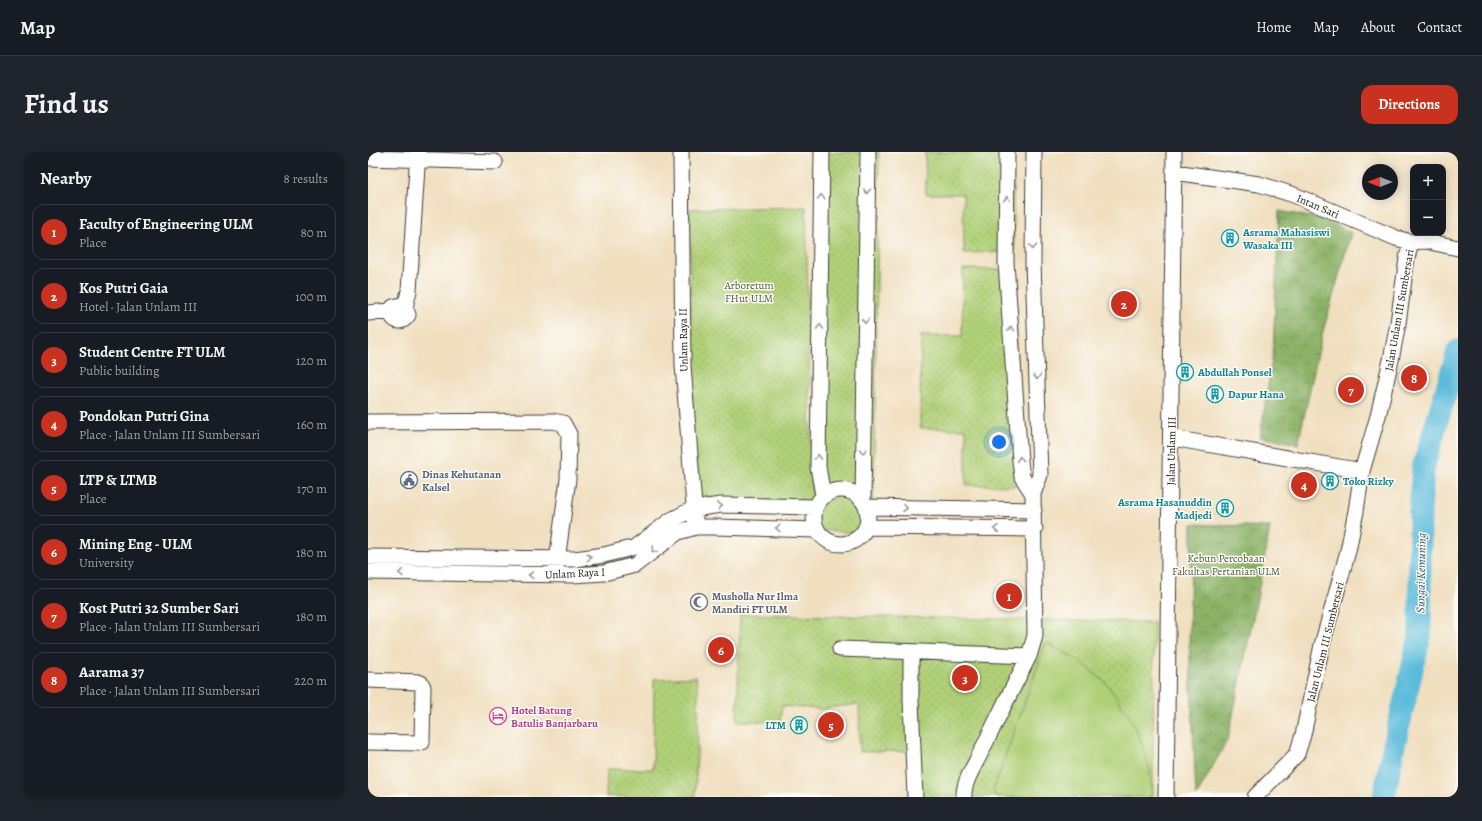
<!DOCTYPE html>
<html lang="en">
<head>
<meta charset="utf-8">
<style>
  body { margin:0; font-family:Alegreya,serif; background:#20242c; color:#f1f3f6 }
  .controls { position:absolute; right:12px; top:12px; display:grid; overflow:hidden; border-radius:8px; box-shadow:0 2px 10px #0003 }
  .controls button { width:36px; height:36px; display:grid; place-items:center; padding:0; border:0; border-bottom:1px solid #363941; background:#171b24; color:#f1f3f6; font:20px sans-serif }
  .compass { position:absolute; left:994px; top:12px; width:36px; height:36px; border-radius:50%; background:#171b24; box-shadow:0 2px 10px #0003; rotate:270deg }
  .you { position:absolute; left:631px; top:290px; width:14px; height:14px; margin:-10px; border:3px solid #fff; border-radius:50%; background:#1a73e8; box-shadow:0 0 0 6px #1a73e833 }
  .badge { display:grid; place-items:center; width:26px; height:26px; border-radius:50%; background:#c8321e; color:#fff; font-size:13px; font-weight:700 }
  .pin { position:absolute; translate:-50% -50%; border:2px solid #fff; box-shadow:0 1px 4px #0006 }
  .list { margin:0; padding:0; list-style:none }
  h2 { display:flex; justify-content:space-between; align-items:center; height:52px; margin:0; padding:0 16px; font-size:17px }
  h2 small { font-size:13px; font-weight:400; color:#9ea1a6 }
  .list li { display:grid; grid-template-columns:26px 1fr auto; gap:12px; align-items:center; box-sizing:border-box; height:56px; margin:0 8px 8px; padding:0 8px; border:1px solid #363941; border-radius:12px }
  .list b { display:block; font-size:15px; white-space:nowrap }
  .list p { margin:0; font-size:13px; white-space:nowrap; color:#9ea1a6 }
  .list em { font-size:13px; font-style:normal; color:#9ea1a6 }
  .map { position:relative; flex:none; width:1090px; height:645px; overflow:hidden; border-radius:12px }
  header { display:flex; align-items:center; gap:24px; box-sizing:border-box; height:56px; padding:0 20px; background:#171b24; border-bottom:1px solid #363941 }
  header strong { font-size:19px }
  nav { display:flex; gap:22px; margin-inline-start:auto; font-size:14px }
  .intro { display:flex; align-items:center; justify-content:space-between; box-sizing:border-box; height:96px; padding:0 24px }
  h1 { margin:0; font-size:28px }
  .button { padding:10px 18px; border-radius:12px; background:#c8321e; color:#fff; font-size:14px; font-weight:700 }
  main { display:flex; gap:24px; padding:0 24px }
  aside { flex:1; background:#171b24; border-radius:12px; box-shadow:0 2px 10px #0003 }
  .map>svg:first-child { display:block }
  .forest { fill:url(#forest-crowns); stroke:#546742 }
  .park { fill:url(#park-dots); stroke:#66764a }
  .pitch { fill:#b0d078; stroke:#66764a }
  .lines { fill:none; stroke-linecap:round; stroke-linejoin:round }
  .river { stroke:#5cbbda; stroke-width:23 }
  .minor-casing { stroke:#3c3934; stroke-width:17 }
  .minor { stroke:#fff; stroke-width:15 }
  .oneway { stroke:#999 }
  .labels { text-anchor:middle; stroke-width:3; stroke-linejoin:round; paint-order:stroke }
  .street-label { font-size:11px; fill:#1c1c1c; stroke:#fdfcf7 }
  .culture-label { font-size:11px; font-weight:bold; fill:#0d838f; stroke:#fdfcf7; text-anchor:start }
  .park-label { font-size:11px; fill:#505b3c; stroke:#fdfcf7 }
  .service-label { font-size:11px; font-weight:bold; fill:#4e5e75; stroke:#fdfcf7; text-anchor:start }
  .worship-label { font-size:11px; font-weight:bold; fill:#5b616d; stroke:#fdfcf7; text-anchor:start }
  .hotel-label { font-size:11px; font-weight:bold; fill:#b23c85; stroke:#fdfcf7; text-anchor:start }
  .water-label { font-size:12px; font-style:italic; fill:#365c68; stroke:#fdfcf7 }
</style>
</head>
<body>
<header>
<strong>Map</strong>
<nav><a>Home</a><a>Map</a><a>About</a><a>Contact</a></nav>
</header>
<div class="intro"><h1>Find us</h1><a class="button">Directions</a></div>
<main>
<aside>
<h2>Nearby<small>8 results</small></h2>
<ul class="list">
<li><span class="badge">1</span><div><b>Faculty of Engineering ULM</b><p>Place</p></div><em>80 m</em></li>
<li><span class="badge">2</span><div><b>Kos Putri Gaia</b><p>Hotel · Jalan Unlam III</p></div><em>100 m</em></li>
<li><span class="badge">3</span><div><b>Student Centre FT ULM</b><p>Public building</p></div><em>120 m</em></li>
<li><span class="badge">4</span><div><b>Pondokan Putri Gina</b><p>Place · Jalan Unlam III Sumbersari</p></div><em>160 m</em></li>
<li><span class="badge">5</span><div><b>LTP &amp; LTMB</b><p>Place</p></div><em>170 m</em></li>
<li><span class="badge">6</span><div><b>Mining Eng - ULM</b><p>University</p></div><em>180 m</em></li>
<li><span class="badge">7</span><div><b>Kost Putri 32 Sumber Sari</b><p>Place · Jalan Unlam III Sumbersari</p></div><em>180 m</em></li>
<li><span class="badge">8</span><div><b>Aarama 37</b><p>Place · Jalan Unlam III Sumbersari</p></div><em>220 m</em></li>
</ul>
</aside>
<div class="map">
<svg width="1090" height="645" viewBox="0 0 1090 645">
  <defs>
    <pattern id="forest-crowns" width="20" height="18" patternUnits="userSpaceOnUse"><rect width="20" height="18" fill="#8cb268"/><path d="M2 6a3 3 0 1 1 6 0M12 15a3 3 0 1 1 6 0" fill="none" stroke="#729055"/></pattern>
    <pattern id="park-dots" width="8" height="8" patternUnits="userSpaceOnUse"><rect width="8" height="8" fill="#b0d078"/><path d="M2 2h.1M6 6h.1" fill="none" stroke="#97b267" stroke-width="1.8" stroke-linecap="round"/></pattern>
  </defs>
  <rect width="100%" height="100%" fill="#fdfcf7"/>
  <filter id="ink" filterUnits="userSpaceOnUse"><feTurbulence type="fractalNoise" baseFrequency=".025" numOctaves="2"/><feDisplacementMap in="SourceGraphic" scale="8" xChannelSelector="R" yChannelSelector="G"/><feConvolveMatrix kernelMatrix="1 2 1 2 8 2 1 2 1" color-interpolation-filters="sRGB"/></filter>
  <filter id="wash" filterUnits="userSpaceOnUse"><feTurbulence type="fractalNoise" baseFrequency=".012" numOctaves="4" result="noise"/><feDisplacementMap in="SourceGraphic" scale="16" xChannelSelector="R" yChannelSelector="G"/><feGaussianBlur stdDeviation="0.9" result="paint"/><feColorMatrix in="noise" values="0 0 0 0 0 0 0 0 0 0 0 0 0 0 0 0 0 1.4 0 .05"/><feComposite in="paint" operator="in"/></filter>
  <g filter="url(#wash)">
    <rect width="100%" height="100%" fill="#f0dfbf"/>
    <path class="forest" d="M911,59L959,68L983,81L954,183L930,292L892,285L905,201Z
      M824,372L902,375L889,447L860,587L828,645L821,489Z"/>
    <path class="park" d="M451,0H511L505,382L449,378Z
      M557,0H645L646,100L596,101L595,42H558Z
      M438,55L444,348L326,350L321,57Z
      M595,117L649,118L647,334L598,333V277L552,276L553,184H594Z
      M372,462L786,470L785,645H552L545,599L492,600L491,552L451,557L414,554L412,570L369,569Z
      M328,525L330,536V579L327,645H238L239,617H285L286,527Z"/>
    <path class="pitch" d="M678,491L710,508L737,530L761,563L771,584L781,614L784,639L783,645H629L625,639Z"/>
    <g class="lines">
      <path class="river" d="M1016,645L1026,593L1052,484V362L1055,316L1090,199"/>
    </g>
  </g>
  <g filter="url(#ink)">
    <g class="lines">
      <g class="minor-casing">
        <path id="minor" d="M313,0L315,213L327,367
          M454,0L450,315L455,343
          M639,0L638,111L652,309L654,325L665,342
          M0,6L127,10
          M806,20L891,32L926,43L1028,86L1043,90L1058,89L1090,96
          M37,155L33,153L25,155C19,167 33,175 40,163L37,155L41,139L50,0
          M0,161L23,159
          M0,270L184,269L195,271L201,282L200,327L188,416
          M804,286L994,319
          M446 365a27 27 0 1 1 54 0a27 27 0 1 1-54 0Z
          M495,348L500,0
          M498,355L666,358
          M499,375L667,377
          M0,405L207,407L236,403L267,395L303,368L325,357L353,353L447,355
          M0,420L205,423L236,421L267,413L310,380L328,375H347L449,378
          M472,497L661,504L667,484L665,342L672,323L665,110L666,0
          M543,501V548L547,645
          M0,528L50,530L53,531L55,535L54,590L50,591L0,590
          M596,645C595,630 607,613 613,600C629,567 645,535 661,504
          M798,645L806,0
          M887,645L929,602L935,583L954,493L980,399L988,359L994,319L1010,264L1023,208L1030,171L1039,106L1043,90"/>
      </g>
      <use href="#minor" class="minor"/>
    </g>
    <defs><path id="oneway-chevron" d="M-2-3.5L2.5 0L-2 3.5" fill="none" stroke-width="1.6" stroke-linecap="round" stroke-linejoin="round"/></defs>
    <g class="oneway">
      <use href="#oneway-chevron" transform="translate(499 39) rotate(91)"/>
      <use href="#oneway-chevron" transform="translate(453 45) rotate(-89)"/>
      <use href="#oneway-chevron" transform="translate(639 47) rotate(-90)"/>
      <use href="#oneway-chevron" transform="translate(665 95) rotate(91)"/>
      <use href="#oneway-chevron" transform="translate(497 169) rotate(91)"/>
      <use href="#oneway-chevron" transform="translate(452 175) rotate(-89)"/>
      <use href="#oneway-chevron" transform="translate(643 177) rotate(-94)"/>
      <use href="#oneway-chevron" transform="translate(669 225) rotate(88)"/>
      <use href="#oneway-chevron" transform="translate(495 299) rotate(91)"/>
      <use href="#oneway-chevron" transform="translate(450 305) rotate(-89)"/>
      <use href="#oneway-chevron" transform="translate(652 307) rotate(-95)"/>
      <use href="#oneway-chevron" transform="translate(352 354) rotate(-4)"/>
      <use href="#oneway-chevron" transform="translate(537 356) rotate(1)"/>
      <use href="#oneway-chevron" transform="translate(410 376) rotate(-178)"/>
      <use href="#oneway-chevron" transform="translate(628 377) rotate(-179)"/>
      <use href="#oneway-chevron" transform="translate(286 398) rotate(142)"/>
      <use href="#oneway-chevron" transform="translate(221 405) rotate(-7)"/>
      <use href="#oneway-chevron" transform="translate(33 421) rotate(-179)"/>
      <use href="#oneway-chevron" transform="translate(163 423) rotate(-179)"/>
    </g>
  </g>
  <defs>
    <g id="building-ring" transform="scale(0.9)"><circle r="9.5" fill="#fdfcf7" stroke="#0f9aa8" stroke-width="1.5"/><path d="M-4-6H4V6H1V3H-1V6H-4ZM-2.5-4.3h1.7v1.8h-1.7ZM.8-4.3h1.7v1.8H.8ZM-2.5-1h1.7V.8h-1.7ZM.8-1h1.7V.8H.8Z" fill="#0f9aa8"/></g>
    <g id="civic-ring" transform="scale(0.9)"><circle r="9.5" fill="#fdfcf7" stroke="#5c6f8a" stroke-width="1.5"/><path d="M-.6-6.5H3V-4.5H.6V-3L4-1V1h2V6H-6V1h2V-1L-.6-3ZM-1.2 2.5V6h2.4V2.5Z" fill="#5c6f8a"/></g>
    <g id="mosque-ring" transform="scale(0.9)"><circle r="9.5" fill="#fdfcf7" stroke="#6b7280" stroke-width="1.5"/><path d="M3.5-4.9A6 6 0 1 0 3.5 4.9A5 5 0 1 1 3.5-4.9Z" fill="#6b7280"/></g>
    <g id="hotel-ring" transform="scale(0.9)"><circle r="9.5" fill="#fdfcf7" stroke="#d1479c" stroke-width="1.5"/><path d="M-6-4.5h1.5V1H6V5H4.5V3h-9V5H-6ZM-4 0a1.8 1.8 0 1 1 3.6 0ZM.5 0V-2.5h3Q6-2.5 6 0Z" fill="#d1479c"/></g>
  </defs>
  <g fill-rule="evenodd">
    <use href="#building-ring" x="862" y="86"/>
    <use href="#building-ring" x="817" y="220"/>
    <use href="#building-ring" x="847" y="242"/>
    <use href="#civic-ring" x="41" y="328"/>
    <use href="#building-ring" x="962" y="329"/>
    <use href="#building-ring" x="857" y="356"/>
    <use href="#mosque-ring" x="331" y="450"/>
    <use href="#hotel-ring" x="130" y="564"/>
    <use href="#building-ring" x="431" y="573"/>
  </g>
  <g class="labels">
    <g class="street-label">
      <text transform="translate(950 54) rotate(23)" y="4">Intan Sari</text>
      <text transform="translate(1031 158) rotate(-80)" y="4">Jalan Unlam III Sumbersari</text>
      <text transform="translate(315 188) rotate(-91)" y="4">Unlam Raya II</text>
      <text transform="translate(803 299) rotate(-89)" y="4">Jalan Unlam III</text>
      <text transform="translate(207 421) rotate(-3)" y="4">Unlam Raya I</text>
      <text transform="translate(957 490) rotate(-76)" y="4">Jalan Unlam III Sumbersari</text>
    </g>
    <g class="culture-label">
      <text x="875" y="84">Asrama Mahasiswi<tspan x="875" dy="13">Wasaka III</tspan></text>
      <text x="830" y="224">Abdullah Ponsel</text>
      <text x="860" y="246">Dapur Hana</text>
      <text x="975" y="333">Toko Rizky</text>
      <text x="844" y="354" text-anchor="end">Asrama Hasanuddin<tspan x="844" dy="13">Madjedi</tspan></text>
      <text x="418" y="577" text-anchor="end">LTM</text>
    </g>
    <g class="park-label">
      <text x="381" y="137">Arboretum<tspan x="381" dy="13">FHut ULM</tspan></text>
      <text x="858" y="410">Kebun Percobaan<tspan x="858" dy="13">Fakultas Pertanian ULM</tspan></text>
    </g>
    <g class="service-label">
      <text x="54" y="326">Dinas Kehutanan<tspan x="54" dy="13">Kalsel</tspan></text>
    </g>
    <g class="worship-label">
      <text x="344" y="448">Musholla Nur Ilma<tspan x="344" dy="13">Mandiri FT ULM</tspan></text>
    </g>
    <g class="hotel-label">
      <text x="143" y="562">Hotel Batung<tspan x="143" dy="13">Batulis Banjarbaru</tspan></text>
    </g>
    <g class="water-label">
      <text transform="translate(1053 421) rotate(-89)" y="4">Sungai Kemuning</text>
    </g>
  </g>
</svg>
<div class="controls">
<button>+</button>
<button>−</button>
</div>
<svg class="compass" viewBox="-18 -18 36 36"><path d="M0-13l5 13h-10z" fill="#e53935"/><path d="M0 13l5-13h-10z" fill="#9ea1a6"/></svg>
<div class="you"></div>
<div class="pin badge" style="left:641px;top:444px">1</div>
<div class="pin badge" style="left:756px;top:152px">2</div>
<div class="pin badge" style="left:597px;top:526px">3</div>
<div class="pin badge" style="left:936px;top:333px">4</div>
<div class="pin badge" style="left:463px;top:573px">5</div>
<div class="pin badge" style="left:353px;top:498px">6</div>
<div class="pin badge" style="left:983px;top:238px">7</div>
<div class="pin badge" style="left:1046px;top:226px">8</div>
</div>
</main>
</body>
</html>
